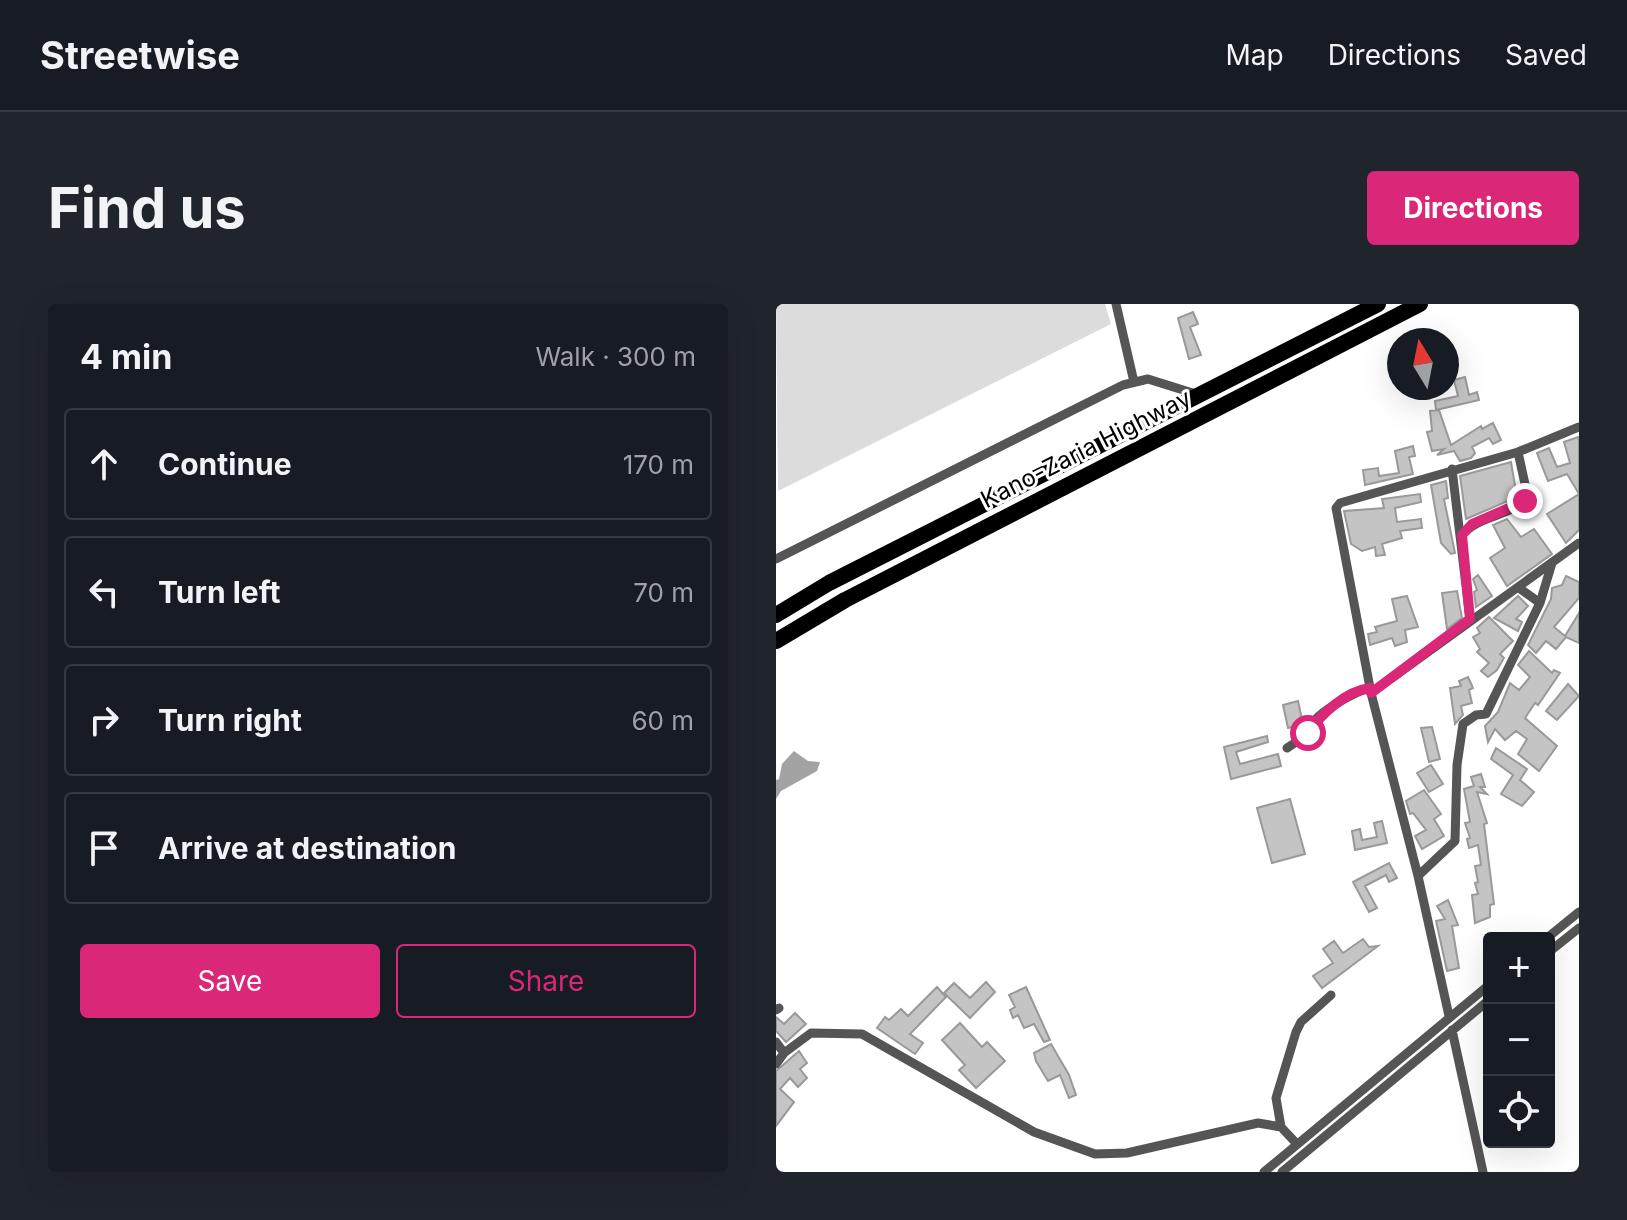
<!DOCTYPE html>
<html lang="en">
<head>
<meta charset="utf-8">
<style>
  body { margin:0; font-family:Inter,sans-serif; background:#20242c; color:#f1f3f6 }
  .controls { position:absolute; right:24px; bottom:24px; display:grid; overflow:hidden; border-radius:8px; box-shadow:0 8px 32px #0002 }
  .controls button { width:72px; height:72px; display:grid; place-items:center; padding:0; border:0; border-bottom:2px solid #363941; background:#171b24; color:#f1f3f6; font:40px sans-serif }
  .compass { position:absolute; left:611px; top:24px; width:72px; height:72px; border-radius:50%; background:#171b24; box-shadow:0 8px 32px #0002; rotate:350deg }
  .stop { position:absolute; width:24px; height:24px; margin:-18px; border:6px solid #db2777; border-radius:50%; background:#fff }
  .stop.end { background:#db2777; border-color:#fff; box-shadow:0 2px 8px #0008 }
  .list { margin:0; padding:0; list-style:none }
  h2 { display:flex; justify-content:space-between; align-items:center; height:104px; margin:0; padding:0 32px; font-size:34px }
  h2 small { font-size:26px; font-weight:400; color:#9ea1a6 }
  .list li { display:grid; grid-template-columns:52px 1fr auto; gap:24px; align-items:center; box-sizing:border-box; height:112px; margin:0 16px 16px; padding:0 16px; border:2px solid #363941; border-radius:8px }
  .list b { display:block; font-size:30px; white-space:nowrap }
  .list em { font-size:26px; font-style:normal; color:#9ea1a6 }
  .actions { display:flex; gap:16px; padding:24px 32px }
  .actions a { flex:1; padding:18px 0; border:2px solid #db2777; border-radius:8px; text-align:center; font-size:28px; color:#db2777 }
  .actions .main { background:#db2777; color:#fff }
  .icon { flex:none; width:44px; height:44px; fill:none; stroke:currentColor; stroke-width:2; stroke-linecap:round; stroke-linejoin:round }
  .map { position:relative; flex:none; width:803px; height:868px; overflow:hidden; border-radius:8px }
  header { display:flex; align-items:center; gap:48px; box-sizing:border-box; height:112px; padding:0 40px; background:#171b24; border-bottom:2px solid #363941 }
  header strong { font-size:38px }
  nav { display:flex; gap:44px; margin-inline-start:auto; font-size:28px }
  .intro { display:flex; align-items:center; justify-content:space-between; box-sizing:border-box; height:192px; padding:0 48px }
  h1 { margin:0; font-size:56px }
  .button { padding:20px 36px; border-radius:8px; background:#db2777; color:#fff; font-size:28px; font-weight:700 }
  main { display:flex; gap:48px; padding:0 48px }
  aside { flex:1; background:#171b24; border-radius:8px; box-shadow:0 8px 32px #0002 }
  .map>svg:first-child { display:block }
  .green { fill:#dcdcdc }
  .water { fill:#a3a3a3 }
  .building { fill:#c4c4c4; stroke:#999; stroke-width:2 }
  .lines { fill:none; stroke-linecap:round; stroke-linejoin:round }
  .minor { stroke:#555; stroke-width:9 }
  .trunk { stroke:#000; stroke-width:16 }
  .route { stroke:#db2777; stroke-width:10 }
  .labels { text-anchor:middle; stroke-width:6; stroke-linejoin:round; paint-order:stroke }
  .street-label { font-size:24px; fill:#000; stroke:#fff }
</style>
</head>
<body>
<header>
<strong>Streetwise</strong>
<nav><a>Map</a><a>Directions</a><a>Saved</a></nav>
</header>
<div class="intro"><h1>Find us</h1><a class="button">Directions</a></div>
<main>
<aside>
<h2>4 min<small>Walk · 300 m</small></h2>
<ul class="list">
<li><svg class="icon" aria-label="ahead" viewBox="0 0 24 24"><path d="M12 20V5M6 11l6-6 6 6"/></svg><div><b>Continue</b></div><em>170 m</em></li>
<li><svg class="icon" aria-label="left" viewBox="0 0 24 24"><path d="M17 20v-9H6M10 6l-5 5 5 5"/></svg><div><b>Turn left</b></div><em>70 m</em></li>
<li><svg class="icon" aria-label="right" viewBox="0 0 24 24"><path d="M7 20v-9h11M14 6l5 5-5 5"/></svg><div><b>Turn right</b></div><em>60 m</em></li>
<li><svg class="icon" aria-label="arrive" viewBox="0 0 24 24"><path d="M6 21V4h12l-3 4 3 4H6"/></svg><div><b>Arrive at destination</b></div></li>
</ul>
<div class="actions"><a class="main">Save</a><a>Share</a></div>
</aside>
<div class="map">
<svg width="803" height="868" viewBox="0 0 803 868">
  <rect width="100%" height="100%" fill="#fff"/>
  <path class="green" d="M0,0H329L335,20L2,187Z"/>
  <path class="water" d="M18,447L32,457L44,458L41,467L5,487L0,495V476L3,475L6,460Z"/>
  <path class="building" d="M417,8L422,20L414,23L425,51L413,55L402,14Z
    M689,73L693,91L701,88L703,96L660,106L659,97L682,92L678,76Z
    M663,106L675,141L705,122L706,125L717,119L725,136L717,140L713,134L696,143L699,149L695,154L684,157L678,147L661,151L668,145L656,147L651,128L656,127L654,107Z
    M802,133L803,137V226L790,239L771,210L803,190L791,170L772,177L761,149L773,144L781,163L794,159L788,138Z
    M637,142L639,152L633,153L637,170L589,181L587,166L602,164L603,172L623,169L619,147Z
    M735,158L741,193L690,215L684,172Z
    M670,177L672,194L668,195L679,249L675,250L665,239L655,181Z
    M644,190L645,198L619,204L621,218L645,215L646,224L624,227L626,234L606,240L609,251L600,252L599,243L586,247L575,240L568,207L608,204L606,195Z
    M731,215L745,233L758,225L776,250L731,282L714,254L729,244L717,221Z
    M702,271L716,292L700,303L698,288L701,286L697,275Z
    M790,272L803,278V294L778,323L789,332L803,309V339L790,333L780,345L770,337L760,349L752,341L775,295L776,284L786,281Z
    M681,287L686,314L671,325L666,289Z
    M631,292L642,323L629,326L631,338L619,342L616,334L594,341L592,330L601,328L599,323L621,317L616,295Z
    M742,292L752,302L740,315L746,318L742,327L718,314Z
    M713,313L737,337L724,350L728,354L721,366L712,373L705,367L713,359L701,348L704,345L697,333L704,329L701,324Z
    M753,347L776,369L778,366L784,369L762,401L759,399L749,414L781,442L763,467L742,450L751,435L740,427L729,436L719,425L712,438L709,422L722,408L734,379L743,386L754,373L742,361Z
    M692,373L697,384L693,386L696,399L685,402L687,411L679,420L674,384L685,382L683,377Z
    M792,380L803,392L781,416L770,407Z
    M522,397L527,420L512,424L507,401Z
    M656,423L664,455L653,458L645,424Z
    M491,432L492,438L460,448L464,460L502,450L505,462L455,475L448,443Z
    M720,444L751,465L744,476L758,488L746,502L725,490L737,471L715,455Z
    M655,461L667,480L653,488L641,469Z
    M705,470L709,483H704L711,490L701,488L711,519L708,520L718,600L714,601V613L699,619L696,591L702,590L699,579L702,578L699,562L705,561L702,541L693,544L691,535L694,534L689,519L694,518L688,485L698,482L695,473Z
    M648,486L665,510L658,515L668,532L646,545L639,532L650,526L637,509L634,510L630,497Z
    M514,495L529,550L496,559L481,504Z
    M606,517L611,539L579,546L576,527L584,525L586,536L601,533L598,519Z
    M613,559L621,574L613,578L610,571L589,582L601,604L593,608L577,578Z
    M672,596L682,621L676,622L683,664L671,667L660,617L669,615L661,602Z
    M587,635L593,643L602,642L546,684L537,672L557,659L547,645L558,637L567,649Z
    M210,678L219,688L194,714L168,689L178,679L194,694Z
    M161,683L170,693L134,730L147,739L139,750L101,724L109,713L113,716L125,705L132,712Z
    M250,683L274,736L268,738L258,720L248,724L242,711L237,714L234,706L239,703L233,691Z
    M19,709L30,720L10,738L0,727V713L8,720Z
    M184,719L206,743L211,738L229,757L200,784L183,766L189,761L166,736Z
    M275,740L293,771L300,791L293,794L284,771L272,777L260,757L258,749Z
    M23,747L31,759L24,765L31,774L22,783L14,774L4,785L18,798L0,822V767Z"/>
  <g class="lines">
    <path class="minor" d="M340,0L358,78
      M676,165L694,315
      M686,231C703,211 733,213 752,194L742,148
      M0,255L347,81L372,75L423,91
      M743,284L764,299
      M595,389L803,239
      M511,444C527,435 531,424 543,412C553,403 582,386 594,384
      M642,572L679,537L681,461L687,420L700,411L710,410L764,299L776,259
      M771,634L803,608
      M773,648L803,624
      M0,706L3,704
      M673,712L642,572L595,389L560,204L564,199L742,148L803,123
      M676,726L707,868
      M0,738L8,749
      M0,760L8,749L35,729L86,730L258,828L319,850L351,849L482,819L505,823L520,839
      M505,823L500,794L520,728L525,718L555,691
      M488,868L713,681
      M506,868L713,696"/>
    <path class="trunk" d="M0,311L53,279L602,0
      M0,337L69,296L644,0"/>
  </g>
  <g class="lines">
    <path class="route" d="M532,429C545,410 570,387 594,384L595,389L694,315L686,231L696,220L749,197"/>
  </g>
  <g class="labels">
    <g class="street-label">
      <text transform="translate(310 145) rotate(-27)" y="8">Kano-Zaria Highway</text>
    </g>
  </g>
</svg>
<div class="controls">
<button>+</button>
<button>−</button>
<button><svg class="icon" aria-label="locate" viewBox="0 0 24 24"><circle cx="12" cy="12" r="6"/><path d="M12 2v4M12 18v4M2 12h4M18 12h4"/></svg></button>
</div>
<svg class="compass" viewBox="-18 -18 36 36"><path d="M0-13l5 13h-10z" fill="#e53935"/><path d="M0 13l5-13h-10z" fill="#9ea1a6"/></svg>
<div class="stop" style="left:532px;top:429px"></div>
<div class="stop end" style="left:749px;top:197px"></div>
</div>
</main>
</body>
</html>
